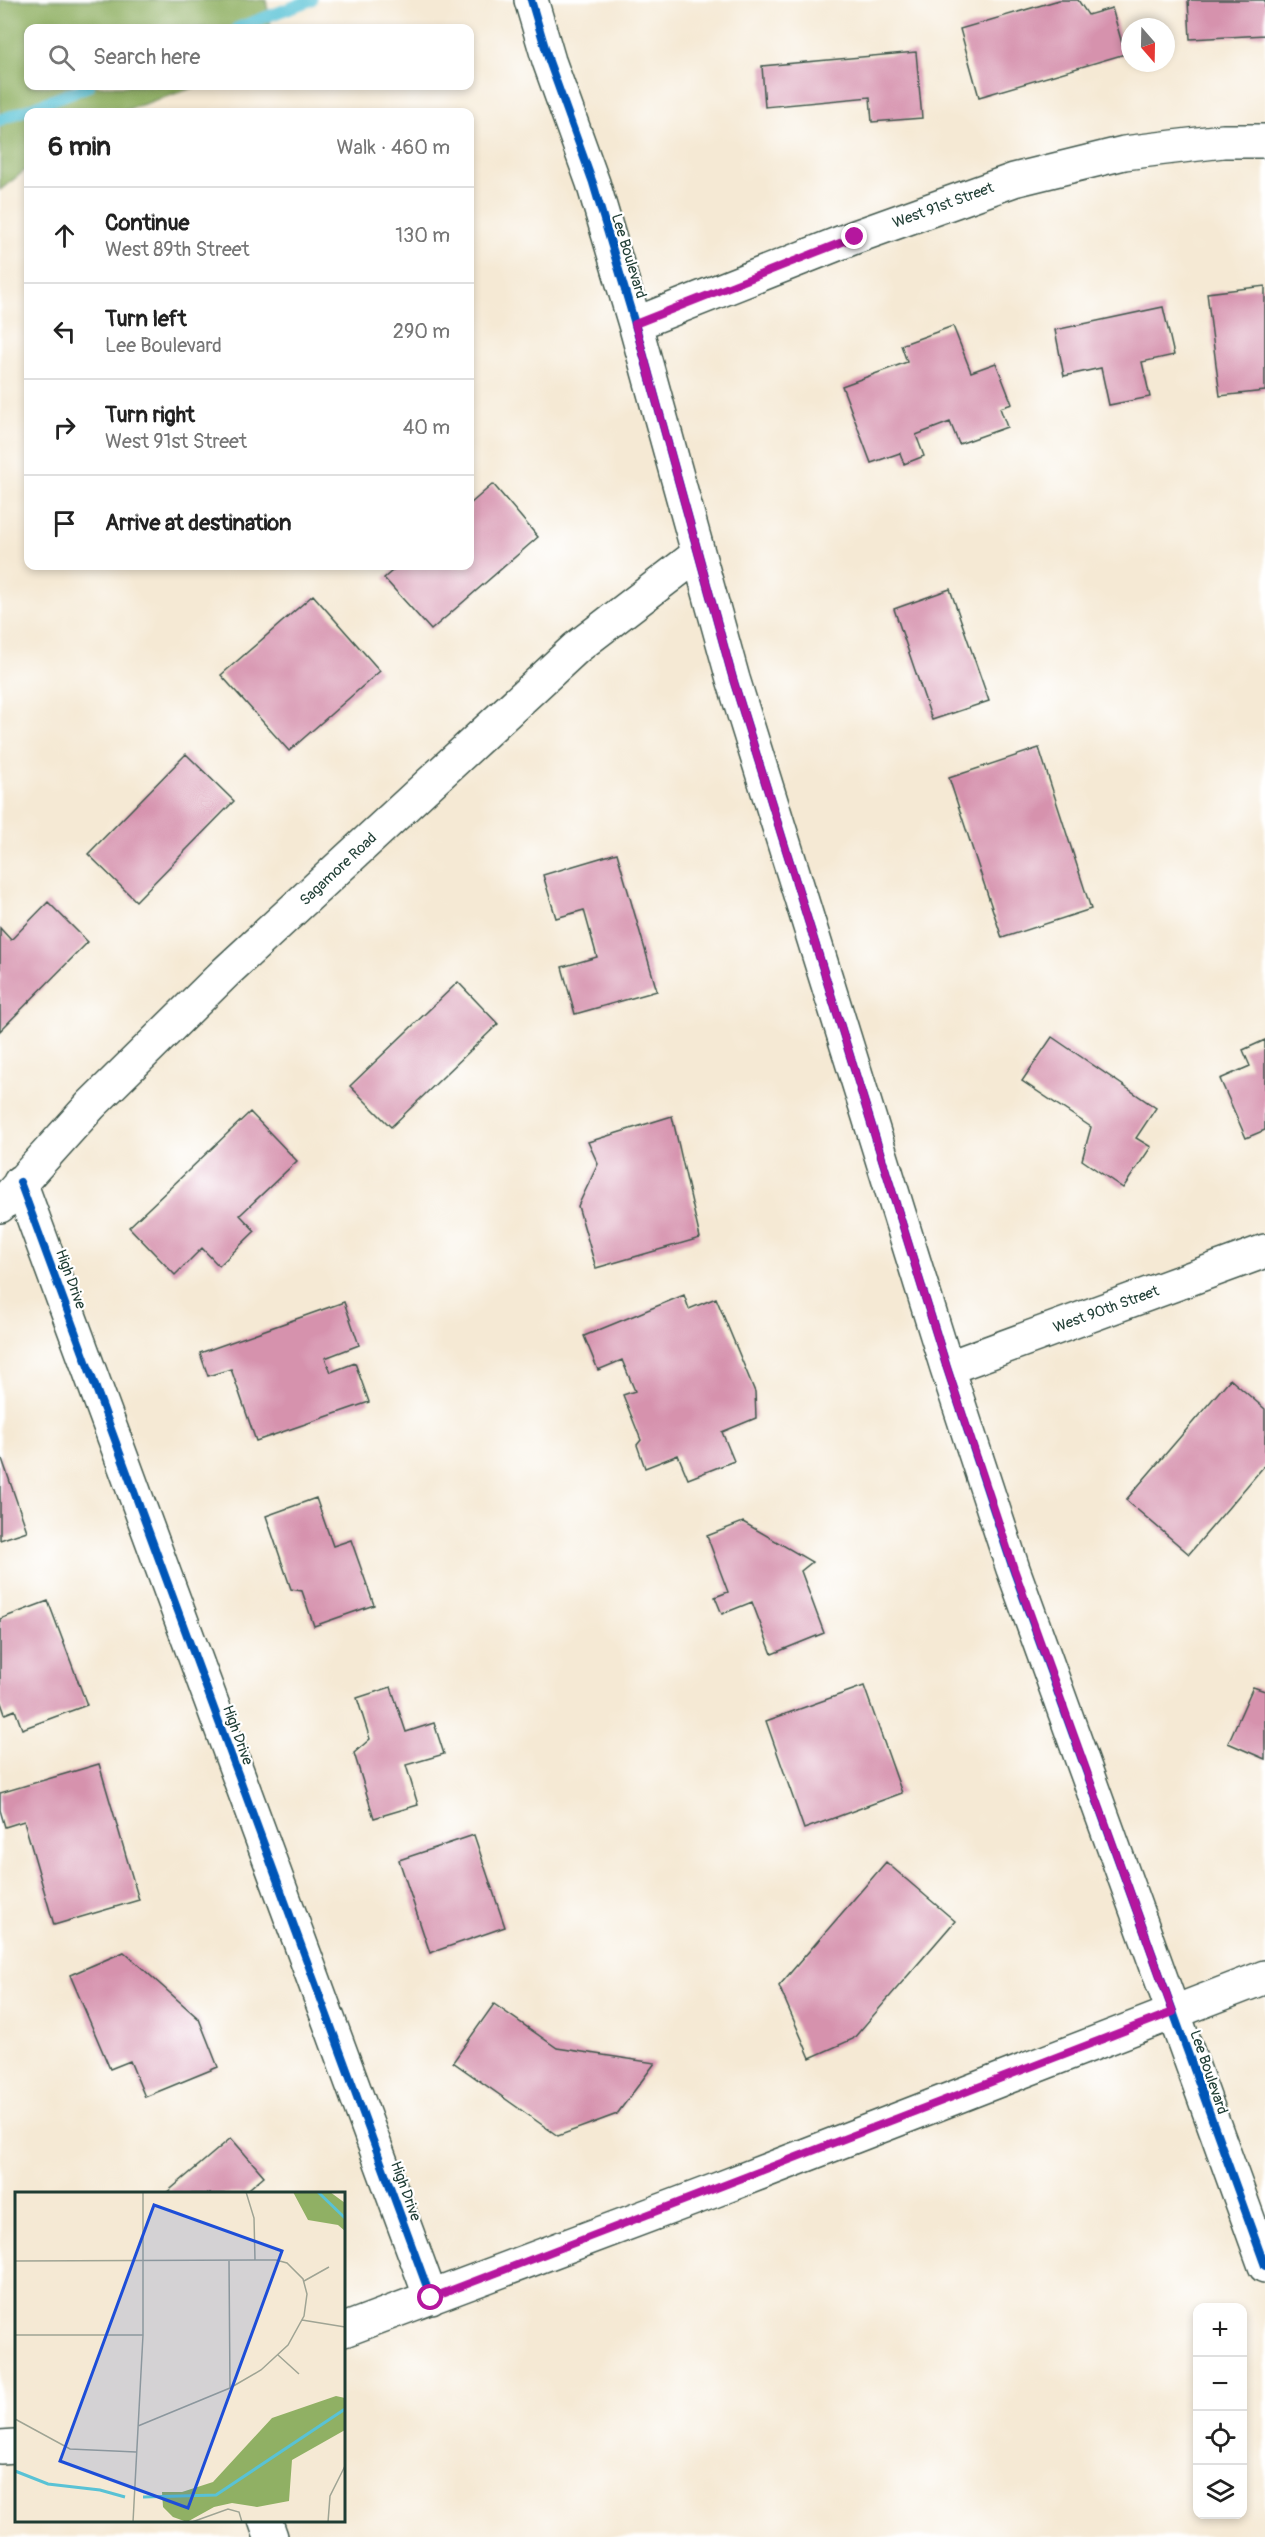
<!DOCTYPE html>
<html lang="en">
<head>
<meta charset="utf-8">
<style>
  body { margin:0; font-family:Pangolin,sans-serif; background:#f6f6f6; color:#222 }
  .controls { position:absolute; right:18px; bottom:18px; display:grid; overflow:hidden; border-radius:12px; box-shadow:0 3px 9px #0003 }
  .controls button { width:54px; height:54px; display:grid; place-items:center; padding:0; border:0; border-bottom:2px solid #e0e0e0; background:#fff; color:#222; font:30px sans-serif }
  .compass { position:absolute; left:1121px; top:18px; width:54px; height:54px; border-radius:50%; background:#fff; box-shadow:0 3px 9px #0003; rotate:160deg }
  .stop { position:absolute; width:18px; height:18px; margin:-14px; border:4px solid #b5179e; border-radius:50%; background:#fff }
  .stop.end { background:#b5179e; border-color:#fff; box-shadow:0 2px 6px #0008 }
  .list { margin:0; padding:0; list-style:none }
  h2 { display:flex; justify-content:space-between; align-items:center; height:78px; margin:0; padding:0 24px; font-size:26px }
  h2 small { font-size:20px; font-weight:400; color:#767676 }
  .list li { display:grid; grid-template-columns:39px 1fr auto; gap:18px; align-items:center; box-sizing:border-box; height:96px; padding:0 24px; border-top:2px solid #e0e0e0 }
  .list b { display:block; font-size:22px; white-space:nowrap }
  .list p { margin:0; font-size:20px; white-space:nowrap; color:#767676 }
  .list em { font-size:20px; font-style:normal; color:#767676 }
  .icon { flex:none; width:33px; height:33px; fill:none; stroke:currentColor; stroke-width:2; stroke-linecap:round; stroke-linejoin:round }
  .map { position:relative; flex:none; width:1265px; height:2537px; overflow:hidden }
  .search { position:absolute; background:#fff; box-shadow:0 3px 9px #0003; left:24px; top:24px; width:450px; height:66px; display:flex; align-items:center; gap:15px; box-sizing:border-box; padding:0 21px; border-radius:12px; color:#767676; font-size:22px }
  .panel { position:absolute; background:#fff; box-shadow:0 3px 9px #0003; left:24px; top:108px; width:450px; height:462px; border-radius:12px }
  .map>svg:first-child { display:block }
  .forest { fill:#90b064; stroke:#58764c; stroke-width:1.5 }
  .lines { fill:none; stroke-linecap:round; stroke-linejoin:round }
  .stream { stroke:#59c2d5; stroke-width:12 }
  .building { fill:#d692ad }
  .minor-casing { stroke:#3f574c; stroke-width:36 }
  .minor { stroke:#fff; stroke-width:33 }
  .cycleway-casing { stroke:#fff; stroke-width:11 }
  .cycleway { stroke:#0057b8; stroke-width:8 }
  .route { stroke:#b5179e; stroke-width:8 }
  .labels { text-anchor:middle; stroke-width:4.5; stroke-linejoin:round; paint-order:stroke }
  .street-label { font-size:15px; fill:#1f3d34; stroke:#fff }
  .inset-river { fill:none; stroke:#59c2d5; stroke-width:3 }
  .inset-road { fill:none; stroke:#9fa494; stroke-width:1.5 }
  .view { fill:#1d4ed8; fill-opacity:0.15; stroke:#1d4ed8; stroke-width:3 }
  .inset-edge { fill:none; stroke:#1f3d34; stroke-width:3 }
</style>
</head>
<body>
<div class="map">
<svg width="1265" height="2537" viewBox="0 0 1265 2537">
  <rect width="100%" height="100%" fill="#fff"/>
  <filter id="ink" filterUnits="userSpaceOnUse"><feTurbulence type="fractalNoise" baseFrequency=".0167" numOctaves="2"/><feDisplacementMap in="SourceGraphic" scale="12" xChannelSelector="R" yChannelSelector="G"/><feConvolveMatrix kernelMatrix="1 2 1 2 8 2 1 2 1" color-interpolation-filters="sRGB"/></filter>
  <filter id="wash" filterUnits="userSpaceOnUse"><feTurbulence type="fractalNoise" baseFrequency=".008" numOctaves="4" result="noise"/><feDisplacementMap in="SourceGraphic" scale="24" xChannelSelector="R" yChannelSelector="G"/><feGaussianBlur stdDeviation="1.35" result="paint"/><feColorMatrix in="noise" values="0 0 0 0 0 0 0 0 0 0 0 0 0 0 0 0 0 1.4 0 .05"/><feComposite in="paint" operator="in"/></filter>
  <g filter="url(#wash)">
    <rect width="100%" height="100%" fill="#f5e9d4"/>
    <path class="forest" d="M0,0H266L271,28H28V86H198L120,112H28V168L0,190Z"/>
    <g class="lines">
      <path class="stream" d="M237,28L311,0
        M0,120L89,86"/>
    </g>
    <g id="blocks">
      <path class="building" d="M1059,0H1078L1088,15L1112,8L1125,54L979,97L960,29Z
        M1188,0H1265V35L1190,39Z
        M916,52L922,118L872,122L870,97L765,107L762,66Z
        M1265,286V391L1220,396L1207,293Z
        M1163,307L1174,355L1142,362L1150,397L1109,405L1101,368L1064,376L1055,330Z
        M953,326L971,372L996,363L1012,404L1000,408L1007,427L959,444L950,422L916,435L924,456L904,464L900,453L871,463L842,386L907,362L901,345Z
        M493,484L538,537L431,630L384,578L398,566H470V504Z
        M950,589L989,701L932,720L894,609Z
        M313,595L380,671L289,751L221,675Z
        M1039,748L1091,909L1002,938L949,778Z
        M186,754L234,801L136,901L88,854Z
        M617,853L657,991L575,1014L562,967L597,957L584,910L556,918L543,875Z
        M48,902L88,942L0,1031V928L11,940Z
        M458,982L498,1024L391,1127L350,1086Z
        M1052,1037L1156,1108L1136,1138L1151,1147L1123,1188L1082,1160L1091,1127L1022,1081Z
        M1265,1040V1130L1246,1138L1220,1079L1250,1066L1243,1050Z
        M250,1112L297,1161L240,1215L255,1231L219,1266L202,1248L175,1275L129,1227Z
        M672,1116L700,1238L596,1268L578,1206L598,1164L588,1142Z
        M684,1295L689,1309L716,1298L755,1392L756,1418L722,1432L734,1461L688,1479L678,1455L645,1468L637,1445L641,1440L623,1395L635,1391L622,1360L598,1370L584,1336Z
        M344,1302L359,1345L325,1358L331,1372L355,1363L369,1402L256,1441L231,1369L208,1376L200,1353Z
        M1230,1379L1265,1409V1465L1189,1554L1126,1500Z
        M0,1453L27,1531L0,1540Z
        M316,1498L333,1546L351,1540L374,1605L314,1626L302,1591L291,1589L266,1516Z
        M743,1522L812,1562L801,1571L824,1633L772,1654L752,1602L722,1614L715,1597L728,1592L707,1536Z
        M48,1601L87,1705L22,1729L15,1710L5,1714L0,1700V1619Z
        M864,1686L902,1793L804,1829L766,1721Z
        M391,1687L406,1732L434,1723L444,1754L406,1765L418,1805L374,1818L354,1753L370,1739L357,1698Z
        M1253,1687L1265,1691V1759L1228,1743Z
        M99,1764L139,1900L54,1925L24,1821L5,1827L0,1810V1793Z
        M474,1835L505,1927L430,1953L399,1860Z
        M886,1862L955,1921L853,2039L810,2058L779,1986Z
        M124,1952L199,2019L218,2067L145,2097L130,2061L110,2069L70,1975Z
        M494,2004L557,2048L655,2063L617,2114L558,2136L453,2062Z
        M231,2138L264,2176L243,2194H165Z"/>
    </g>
  </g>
  <g filter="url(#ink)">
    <use href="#blocks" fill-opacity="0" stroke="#3f574c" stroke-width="1.5"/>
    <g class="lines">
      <g class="minor-casing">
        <path id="minor" d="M531,0L549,61L593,183L635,324L733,679L947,1368L1013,1569L1265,2266
          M635,324L855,237L1014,180L1124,153L1223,141H1265
          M20,1182L431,2298
          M0,1206L91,1105L226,972L576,648L697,555
          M947,1368L1265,1251
          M344,2330L716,2190L1265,1977
          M0,2447L16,2446
          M265,2520L271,2537"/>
      </g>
      <use href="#minor" class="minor"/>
      <g class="cycleway-casing">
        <path id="cycleway" d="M531,0L549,61L593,183L635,324L733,679L947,1368L1013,1569L1265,2266
          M20,1182L431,2298"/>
      </g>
      <use href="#cycleway" class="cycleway"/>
    </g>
  </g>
  <g class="lines" filter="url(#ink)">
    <path class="route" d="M431,2298L1173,2012L1014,1569L947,1368L733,679L635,324L855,237"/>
  </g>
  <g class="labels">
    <g class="street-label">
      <text transform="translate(943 205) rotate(-20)" y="5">West 91st Street</text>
      <text transform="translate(629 256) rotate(73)" y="5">Lee Boulevard</text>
      <text transform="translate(338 869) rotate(-43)" y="5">Sagamore Road</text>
      <text transform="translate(71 1279) rotate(70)" y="5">High Drive</text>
      <text transform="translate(1106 1309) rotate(-20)" y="5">West 90th Street</text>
      <text transform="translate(238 1735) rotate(70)" y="5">High Drive</text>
      <text transform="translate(1209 2072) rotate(71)" y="5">Lee Boulevard</text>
      <text transform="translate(406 2191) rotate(70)" y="5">High Drive</text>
    </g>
  </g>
  <g transform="translate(15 2192)">
    <rect width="330" height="330" fill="#f5e9d4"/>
    <path d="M278,0H315L330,11V39L323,33L293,28ZM321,204L330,206V238L277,268L274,309L242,315L217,311L199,315L172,330L158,325L148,315L147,300H167L198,290L257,226Z" fill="#90b064"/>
    <path class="inset-river" d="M303,0L330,26M0,279L33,292L85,298L110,305M128,305L201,303L330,217"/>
    <path class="inset-road" d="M231,0L239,26L240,68M214,68L215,196M0,69L261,68L272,71L288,87L292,102L289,124L273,153L246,178L215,196L123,234M289,89L314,75M287,128L330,135M0,143H128M263,163L284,182M0,227L55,257L121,260M118,330L128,143V0M177,330L213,317L224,320L227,330M313,330L315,304L330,274"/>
    <path class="view" d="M139,13L267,59L173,316L45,269Z"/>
    <rect width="330" height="330" class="inset-edge"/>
  </g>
</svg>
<div class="controls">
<button>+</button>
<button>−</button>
<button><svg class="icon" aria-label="locate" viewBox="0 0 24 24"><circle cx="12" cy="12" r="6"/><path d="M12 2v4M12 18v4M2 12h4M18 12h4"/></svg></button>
<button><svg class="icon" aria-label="layers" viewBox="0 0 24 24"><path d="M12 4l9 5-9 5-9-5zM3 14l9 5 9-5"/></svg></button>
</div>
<svg class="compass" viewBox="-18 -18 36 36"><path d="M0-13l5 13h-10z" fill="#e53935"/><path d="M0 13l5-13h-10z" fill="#767676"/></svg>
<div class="stop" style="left:431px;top:2298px"></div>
<div class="stop end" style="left:855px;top:237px"></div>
<div class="search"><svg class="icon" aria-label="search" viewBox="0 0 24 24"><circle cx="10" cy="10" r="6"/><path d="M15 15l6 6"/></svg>Search here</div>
<section class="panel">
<h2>6 min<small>Walk · 460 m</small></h2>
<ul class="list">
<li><svg class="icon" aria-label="ahead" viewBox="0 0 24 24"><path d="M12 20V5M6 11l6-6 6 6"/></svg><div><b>Continue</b><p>West 89th Street</p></div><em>130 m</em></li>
<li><svg class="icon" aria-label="left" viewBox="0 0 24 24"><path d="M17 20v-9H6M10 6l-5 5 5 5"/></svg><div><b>Turn left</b><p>Lee Boulevard</p></div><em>290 m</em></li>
<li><svg class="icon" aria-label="right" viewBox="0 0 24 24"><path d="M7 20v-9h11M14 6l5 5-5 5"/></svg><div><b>Turn right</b><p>West 91st Street</p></div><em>40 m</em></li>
<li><svg class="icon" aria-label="arrive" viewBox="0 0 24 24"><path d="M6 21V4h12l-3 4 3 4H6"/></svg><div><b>Arrive at destination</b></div></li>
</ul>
</section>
</div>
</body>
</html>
